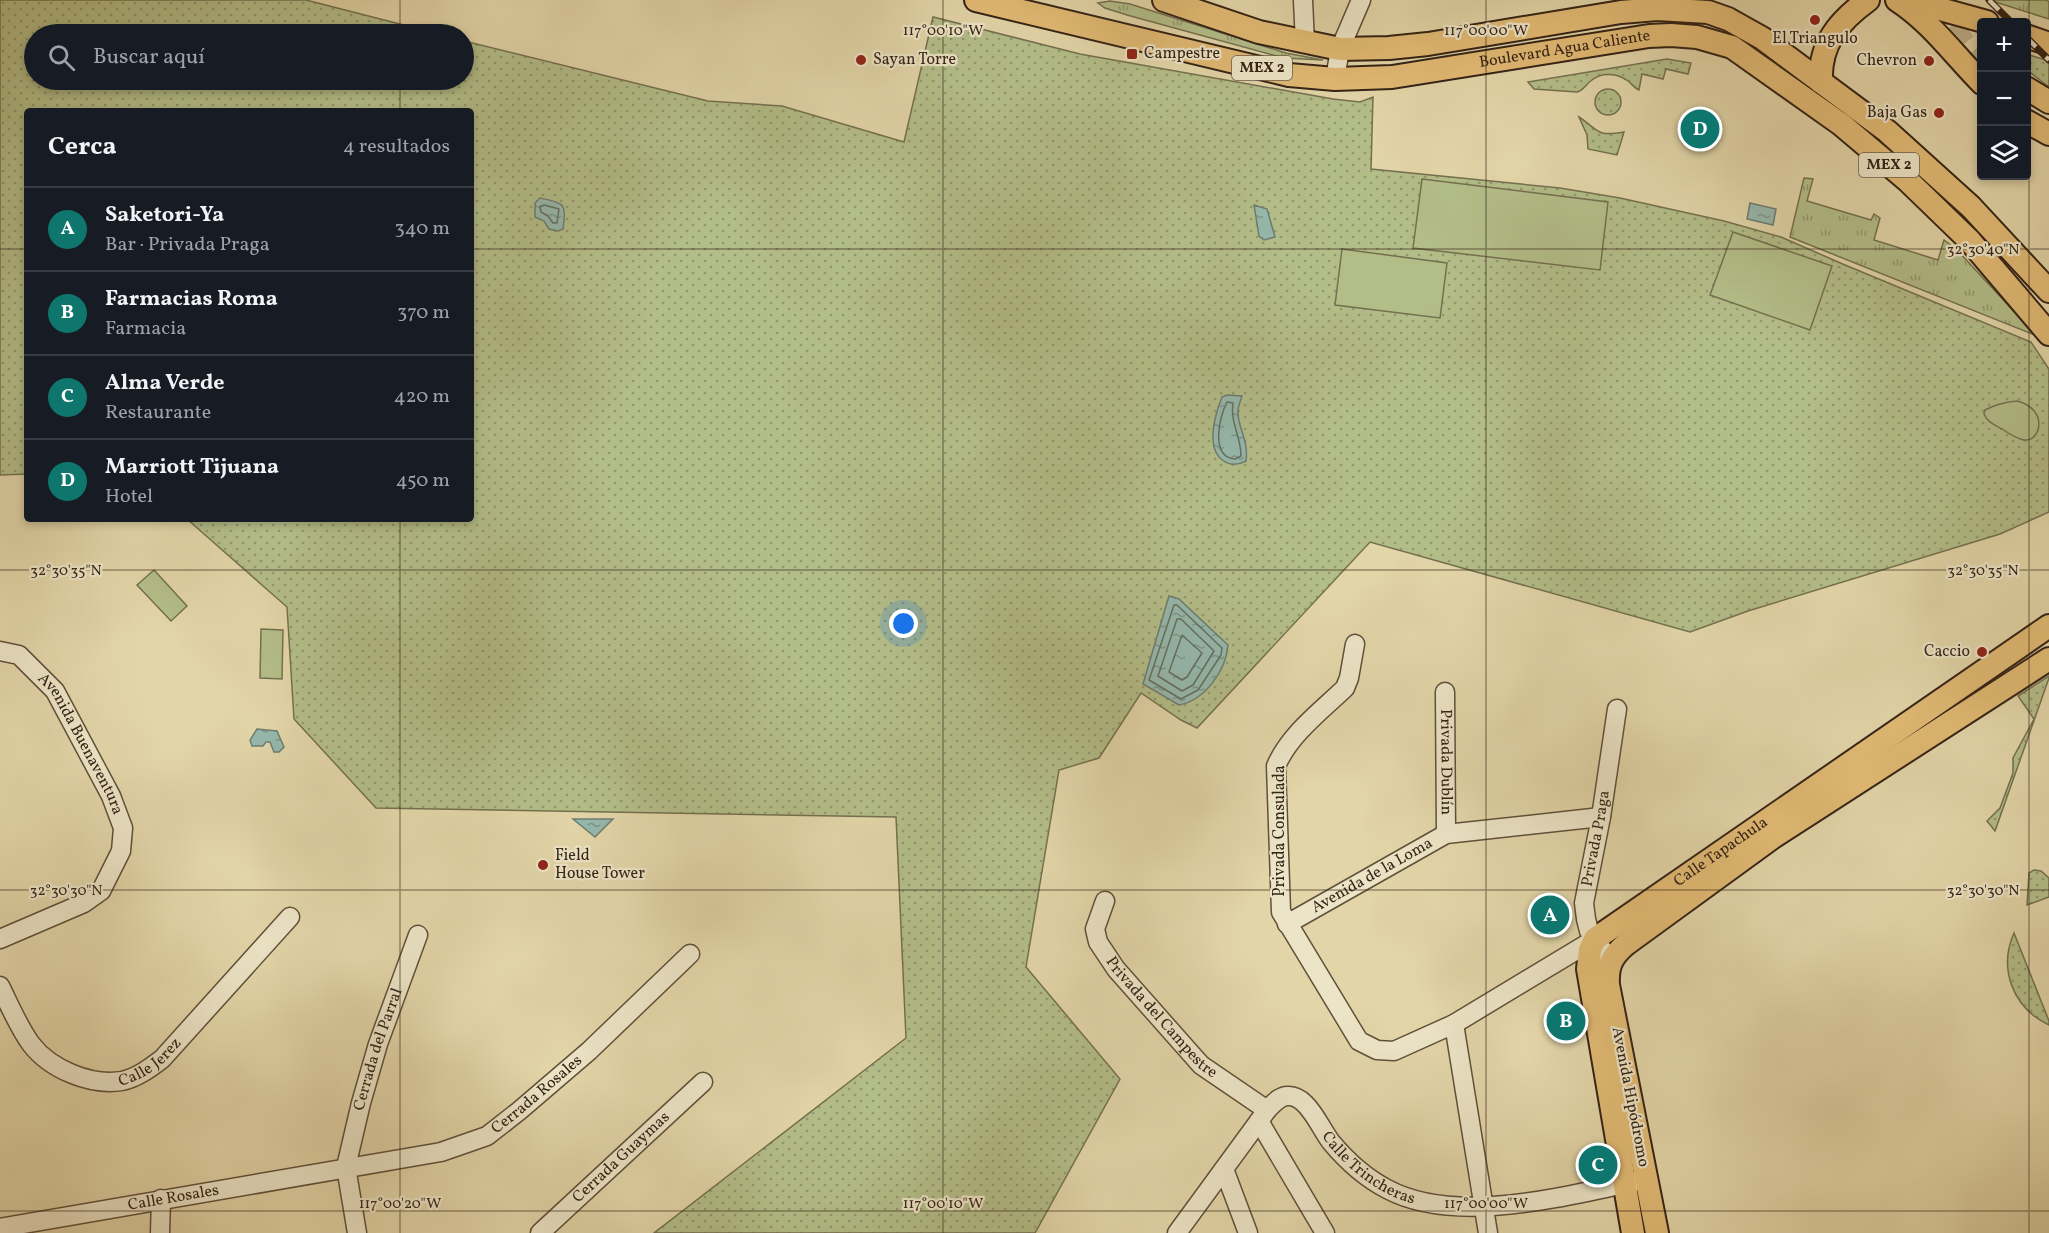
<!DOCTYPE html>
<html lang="es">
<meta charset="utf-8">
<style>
:root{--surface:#171b24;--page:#20242c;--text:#f1f3f6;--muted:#9ea1a6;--line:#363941;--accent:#0f766e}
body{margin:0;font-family:Vollkorn,serif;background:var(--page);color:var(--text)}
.controls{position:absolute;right:18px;top:18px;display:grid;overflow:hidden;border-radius:6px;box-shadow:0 3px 9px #0003}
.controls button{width:54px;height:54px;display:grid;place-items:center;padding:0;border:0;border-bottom:2px solid var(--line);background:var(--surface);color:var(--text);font:30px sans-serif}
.you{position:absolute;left:904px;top:624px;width:21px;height:21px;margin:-15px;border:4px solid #fff;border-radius:50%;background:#1a73e8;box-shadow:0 0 0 9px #1a73e833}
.badge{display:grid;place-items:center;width:39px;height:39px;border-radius:50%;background:var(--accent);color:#fff;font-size:20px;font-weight:700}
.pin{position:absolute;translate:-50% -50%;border:3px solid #fff;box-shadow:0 2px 6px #0006}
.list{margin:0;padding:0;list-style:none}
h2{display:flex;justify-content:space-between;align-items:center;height:78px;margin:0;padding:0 24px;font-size:26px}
h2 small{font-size:20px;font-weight:400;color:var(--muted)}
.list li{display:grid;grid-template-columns:39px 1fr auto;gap:18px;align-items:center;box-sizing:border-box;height:84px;padding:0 24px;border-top:2px solid var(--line)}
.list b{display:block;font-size:22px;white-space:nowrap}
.list p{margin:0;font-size:20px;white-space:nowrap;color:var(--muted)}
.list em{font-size:20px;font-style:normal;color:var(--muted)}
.icon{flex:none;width:33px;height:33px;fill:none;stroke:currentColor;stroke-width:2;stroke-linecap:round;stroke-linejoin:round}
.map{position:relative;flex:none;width:2049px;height:1233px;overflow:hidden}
.search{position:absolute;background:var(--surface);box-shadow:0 3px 9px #0003;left:24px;top:24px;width:450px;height:66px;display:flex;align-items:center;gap:15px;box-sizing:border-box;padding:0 21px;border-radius:33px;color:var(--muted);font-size:22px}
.panel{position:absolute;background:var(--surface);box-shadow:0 3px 9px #0003;left:24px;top:108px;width:450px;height:414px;border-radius:6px}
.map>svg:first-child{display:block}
.grass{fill:url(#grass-dots);stroke:#74704f;stroke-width:1.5}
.park{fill:url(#park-tufts);stroke:#74704f;stroke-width:1.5}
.garden{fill:#b3bd88;stroke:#74704f;stroke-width:1.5}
.water{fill:url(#water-ripples);stroke:#6e7c70;stroke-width:1.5}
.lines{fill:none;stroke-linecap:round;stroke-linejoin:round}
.shore{stroke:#646e61;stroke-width:1.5}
.major-tunnel{stroke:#bfb18b;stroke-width:22;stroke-dasharray:22 11;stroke-linecap:butt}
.minor-casing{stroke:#60503a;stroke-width:21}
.major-casing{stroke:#342316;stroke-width:26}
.minor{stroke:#ece4c6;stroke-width:18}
.major{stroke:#e1ba74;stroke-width:22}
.rail-casing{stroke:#342316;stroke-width:7}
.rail{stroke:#ece4c6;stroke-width:4.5;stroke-dasharray:14;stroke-linecap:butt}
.ticks{fill:none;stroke:#342316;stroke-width:1.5;stroke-opacity:0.45}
.poi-dot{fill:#8f2418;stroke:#ece4c6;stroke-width:2}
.labels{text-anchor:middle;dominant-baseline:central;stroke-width:4.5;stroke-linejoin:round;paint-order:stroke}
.shield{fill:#ece4c6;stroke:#6b5d4b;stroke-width:1.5}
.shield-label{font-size:15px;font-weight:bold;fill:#342316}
.poi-label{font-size:16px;fill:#342316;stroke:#ece4c6;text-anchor:start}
.street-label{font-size:16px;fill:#342316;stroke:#ece4c6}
.ticks-label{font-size:15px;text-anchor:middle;fill:#342316;stroke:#ece4c6;stroke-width:4.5;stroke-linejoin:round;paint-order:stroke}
</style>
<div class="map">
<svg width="2049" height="1233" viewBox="0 0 2049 1233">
<defs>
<pattern id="grass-dots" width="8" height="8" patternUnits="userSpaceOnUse" patternTransform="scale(1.5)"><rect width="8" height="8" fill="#b3bd88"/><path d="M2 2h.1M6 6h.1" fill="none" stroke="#92996e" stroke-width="1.8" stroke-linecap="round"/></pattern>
<pattern id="park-tufts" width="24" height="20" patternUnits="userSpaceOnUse" patternTransform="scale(1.5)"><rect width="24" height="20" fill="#b3bd88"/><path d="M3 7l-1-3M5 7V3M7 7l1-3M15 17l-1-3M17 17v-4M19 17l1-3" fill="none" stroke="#92996e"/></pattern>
<pattern id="water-ripples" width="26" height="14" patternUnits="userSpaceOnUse" patternTransform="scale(1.5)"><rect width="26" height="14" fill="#95b8ac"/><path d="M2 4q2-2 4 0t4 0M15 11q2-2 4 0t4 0" fill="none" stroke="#7a958b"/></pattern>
</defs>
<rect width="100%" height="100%" fill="#e2d5a8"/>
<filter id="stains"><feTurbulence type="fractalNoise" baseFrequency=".00333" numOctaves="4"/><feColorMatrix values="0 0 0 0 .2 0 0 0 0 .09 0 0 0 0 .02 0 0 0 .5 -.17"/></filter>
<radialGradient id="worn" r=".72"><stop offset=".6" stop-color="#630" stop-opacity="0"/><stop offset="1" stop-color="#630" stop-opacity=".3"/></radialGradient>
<path class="grass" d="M 0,0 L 306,0 L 439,34 L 34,34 L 34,80 L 464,80 L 464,41 L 708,101 L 782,106 L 904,142 L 933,17 L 1080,54 L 1333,99 L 1360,102 L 1373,97 L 1371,169 L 1560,188 L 1620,198 L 1724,221 L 1781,237 L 1845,265 L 2031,342 L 2049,369 L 2049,512 L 2000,534 L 1748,611 L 1690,632 L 1370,542 L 1197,728 L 1181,720 L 1141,693 L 1099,758 L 1059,770 L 1026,967 L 1120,1079 L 1035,1233 L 654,1233 L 906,1038 L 896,817 L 376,808 L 294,719 L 287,607 L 187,519 L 471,519 L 471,111 L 27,111 L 27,474 L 0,475 Z
M 2026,54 L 2049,61 L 2049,87 L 2027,70 Z
M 1667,59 L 1691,63 L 1688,74 L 1666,69 L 1663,79 L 1642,74 L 1639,90 C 1634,88 1632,84 1628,81 C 1617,73 1602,72 1592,80 C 1586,84 1584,90 1577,92 L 1534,89 L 1528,82 Z
M1595 102a13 13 0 1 1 26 0a13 13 0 1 1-26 0Z
M 1579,117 C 1599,130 1595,137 1624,132 L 1617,155 L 1588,149 L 1587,135 Z
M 2049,676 L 2049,678 L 1995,831 L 1987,821 L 2000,808 L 2013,773 L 2013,758 L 2034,719 L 2018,696 Z
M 2034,870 L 2041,871 L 2049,878 L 2049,897 L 2027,905 L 2029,873 Z
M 2014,933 L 2049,1021 L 2049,1025 C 2013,1008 1998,969 2014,933 Z"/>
<path class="park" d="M 1989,0 L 2047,0 L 2049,2 L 2049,19 Z
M 1110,1 L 1130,4 L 1286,53 L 1323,60 L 1284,58 L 1127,15 L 1105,8 L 1098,3 Z
M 1804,178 L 1813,179 L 1807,201 L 1871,220 L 1874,214 L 1880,218 L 1874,240 L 1938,260 L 1944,240 L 1957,250 L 2037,336 L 1790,237 Z"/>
<path class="garden" d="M 1422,179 L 1608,202 L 1600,270 L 1413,248 Z
M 1733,232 L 1832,266 L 1810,330 L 1710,295 Z
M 1342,249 L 1447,263 L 1440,318 L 1335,305 Z
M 2017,401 C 2049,409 2041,442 2024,440 C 2017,439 2008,433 2002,429 C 1995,425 1987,422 1984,414 L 1985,410 C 1996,404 2005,402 2017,401 Z
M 154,570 L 187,606 L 171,621 L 137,585 Z
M 261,629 L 283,630 L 282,679 L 260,678 Z"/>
<path class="water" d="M 540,198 C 566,204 566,203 563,229 L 558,231 L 549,229 L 544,221 L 535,217 L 535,203 Z
M 1750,203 L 1776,209 L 1773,225 L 1747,219 Z
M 1254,205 L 1267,209 L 1275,237 L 1264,240 L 1259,236 Z
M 1227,395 L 1242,396 C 1241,400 1238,406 1238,411 C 1237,427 1249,439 1246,461 C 1229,470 1214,459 1213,440 C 1212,427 1217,409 1222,397 Z
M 1169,596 L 1179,599 L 1228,645 C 1226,671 1205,700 1179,705 L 1143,684 Z
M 257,729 L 277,731 L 284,747 L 279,752 L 274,752 L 270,742 L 266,742 L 263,746 L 252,746 L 250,740 Z
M 573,819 L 613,819 L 595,837 Z"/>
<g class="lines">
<path class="shore" d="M 544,205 L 559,209 L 557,223 L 553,223 L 548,216 L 541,212 L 540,207 Z
M 1227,402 L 1233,403 C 1230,422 1241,437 1241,456 L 1235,459 C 1210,457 1219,417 1227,402 Z
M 1174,605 L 1177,605 L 1222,648 L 1221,655 L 1198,690 L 1181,699 L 1149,680 Z
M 1177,619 L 1181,619 L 1214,651 L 1193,685 L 1182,691 L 1158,676 Z
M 1182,635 L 1202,653 L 1187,677 L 1182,680 L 1169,672 Z"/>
<path class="major-tunnel" d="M 1930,1 L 1980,61"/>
<g class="minor-casing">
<g id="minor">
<path d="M 1303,0 L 1305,43"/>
<path d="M 1335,79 L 1340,49 L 1361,0"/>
<path d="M 1355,644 L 1349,678 L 1345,688 C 1321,711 1290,734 1276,766 L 1281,912 L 1359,1041 L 1377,1050 L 1394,1051 L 1454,1024 L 1595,939"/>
<path id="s1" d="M 0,651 L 19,655 L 55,691 L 111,796 L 123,828 L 121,851 L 101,891 L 84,903 L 0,939"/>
<path id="s2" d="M 1445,692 L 1446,834"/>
<path id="s3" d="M 1105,901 L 1095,929 L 1098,942 L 1116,969 L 1201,1065 L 1267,1110"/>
<path id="s4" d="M 1287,924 L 1446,834 L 1601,817"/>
<path id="s5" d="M 1610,960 L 1589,931 L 1586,919 L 1584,903 L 1601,817 L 1617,709"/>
<path id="s6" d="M 0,986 C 9,1004 19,1028 31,1044 C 50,1069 90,1086 122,1081 C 137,1078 150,1068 162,1059 L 290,917"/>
<path d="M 1454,1024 L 1488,1233"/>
<path d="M 1259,1121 L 1325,1233"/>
<path d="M 1224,1169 L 1248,1233"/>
<path id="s7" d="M 0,1228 L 441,1152 L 487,1136 L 519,1111 L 589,1051 L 690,954"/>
<path d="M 160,1233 L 161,1199"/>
<path id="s8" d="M 357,1233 L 346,1167 L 361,1103 L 378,1044 L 418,935"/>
<path id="s9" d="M 540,1233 L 703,1082"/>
<path id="s10" d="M 1177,1233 L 1267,1110 C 1273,1104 1280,1095 1289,1096 C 1295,1096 1301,1100 1305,1104 C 1316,1115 1322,1130 1331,1142 C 1346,1160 1366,1178 1387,1189 C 1456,1226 1565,1196 1638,1181"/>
</g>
</g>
<g class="major-casing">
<g id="major">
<path id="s11" d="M 976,0 L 1289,75 L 1335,79 L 1392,77 L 1649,36 L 1671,35 L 1697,37 L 1732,47 L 1842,125 L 1907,180 L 1970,241 L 2049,334"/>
<path d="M 1164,0 L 1259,32 L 1340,49 L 1389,48 L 1428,44 L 1621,12 L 1657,9 L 1708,12 L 1728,19 L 1762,38 L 1887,131 L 1971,207 L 2049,291"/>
<path d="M 1897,0 C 1931,22 1954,55 1982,83"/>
<path d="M 1907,0 L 1987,22"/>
<path d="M 2026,36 L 2049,44"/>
<path d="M 1821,82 C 1819,44 1839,21 1868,0"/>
<path d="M 2026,88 L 2049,102"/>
<path d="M 2026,121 L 2049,134"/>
<path id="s12" d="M 1633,1233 L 1588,969 L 1590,950 L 1595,939 L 2049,626"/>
<path d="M 1657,1233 L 1608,985 C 1607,966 1611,957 1626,944 L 1773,837 L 2049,659"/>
</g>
</g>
<use href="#minor" class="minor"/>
<use href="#major" class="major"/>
<g class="rail-casing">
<path id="rail" d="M 1989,0 L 2011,22
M 2026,37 L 2049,60"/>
</g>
<use href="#rail" class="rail"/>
</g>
<path class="ticks" d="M 400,0 L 400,34M 943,0 L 943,1233M 1486,0 L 1486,1233M 2029,0 L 2029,1233M 400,80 L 400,111M 0,249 L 27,249M 471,249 L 2049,249M 400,519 L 400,1233M 0,570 L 2049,570M 0,890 L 2049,890M 0,1211 L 2049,1211"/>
<g class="poi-dot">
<circle cx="1815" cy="20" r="6"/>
<rect x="1126" y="48" width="12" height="12" rx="3"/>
<circle cx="861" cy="60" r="6"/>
<circle cx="1929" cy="61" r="6"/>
<circle cx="1939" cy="113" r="6"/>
<circle cx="1982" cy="652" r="6"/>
<circle cx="543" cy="865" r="6"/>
</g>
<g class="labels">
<g class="shield">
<rect x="1232" y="56" width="60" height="24" rx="4.5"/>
<rect x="1859" y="153" width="60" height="24" rx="4.5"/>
</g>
<g class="shield-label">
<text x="1262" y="68">MEX 2</text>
<text x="1889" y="165">MEX 2</text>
</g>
<g class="poi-label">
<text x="1815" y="39" text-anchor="middle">El Triangulo</text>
<text x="1144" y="54">Campestre</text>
<text x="873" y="60">Sayan Torre</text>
<text x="1917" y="61" text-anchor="end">Chevron</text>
<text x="1927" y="113" text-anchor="end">Baja Gas</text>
<text x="1970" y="652" text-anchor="end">Caccio</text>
<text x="555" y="856">Field<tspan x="555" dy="18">House Tower</tspan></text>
</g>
<g class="street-label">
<text stroke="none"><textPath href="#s11" startOffset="600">Boulevard Agua Caliente</textPath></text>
<text stroke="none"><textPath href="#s1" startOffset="129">Avenida Buenaventura</textPath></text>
<text stroke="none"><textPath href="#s2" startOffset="70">Privada Dublín</textPath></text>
<text transform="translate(1280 831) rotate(-90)">Privada Consulada</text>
<text stroke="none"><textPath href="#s5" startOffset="130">Privada Praga</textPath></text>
<text stroke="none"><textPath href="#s12" startOffset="452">Calle Tapachula</textPath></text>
<text stroke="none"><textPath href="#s4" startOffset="98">Avenida de la Loma</textPath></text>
<text stroke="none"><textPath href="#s3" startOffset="142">Privada del Campestre</textPath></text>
<text stroke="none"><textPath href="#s8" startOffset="189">Cerrada del Parral</textPath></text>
<text stroke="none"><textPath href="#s6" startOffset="202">Calle Jerez</textPath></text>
<text stroke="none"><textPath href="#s7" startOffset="561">Cerrada Rosales</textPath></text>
<text transform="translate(1630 1097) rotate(79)">Avenida Hipódromo</text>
<text stroke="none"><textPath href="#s9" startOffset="111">Cerrada Guaymas</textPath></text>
<text stroke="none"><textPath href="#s10" startOffset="290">Calle Trincheras</textPath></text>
<text stroke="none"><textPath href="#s7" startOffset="176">Calle Rosales</textPath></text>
</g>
</g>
<g class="ticks-label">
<text x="943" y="35">117°00'10"W</text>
<text x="1486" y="35">117°00'00"W</text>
<text x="1983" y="254">32°30'40"N</text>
<text x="66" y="575">32°30'35"N</text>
<text x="1983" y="575">32°30'35"N</text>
<text x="66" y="895">32°30'30"N</text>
<text x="1983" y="895">32°30'30"N</text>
<text x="400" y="1208">117°00'20"W</text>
<text x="943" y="1208">117°00'10"W</text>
<text x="1486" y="1208">117°00'00"W</text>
</g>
<rect width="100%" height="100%" filter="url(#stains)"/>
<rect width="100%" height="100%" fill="url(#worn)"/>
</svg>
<div class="controls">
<button>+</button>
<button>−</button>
<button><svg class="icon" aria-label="layers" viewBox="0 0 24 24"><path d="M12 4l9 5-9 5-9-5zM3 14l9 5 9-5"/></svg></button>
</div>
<div class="you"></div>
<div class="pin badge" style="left:1550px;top:915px">A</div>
<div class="pin badge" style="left:1566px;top:1021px">B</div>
<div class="pin badge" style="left:1598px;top:1165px">C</div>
<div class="pin badge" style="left:1700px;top:129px">D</div>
<div class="search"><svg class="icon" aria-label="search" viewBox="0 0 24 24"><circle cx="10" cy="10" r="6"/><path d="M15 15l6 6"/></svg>Buscar aquí</div>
<section class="panel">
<h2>Cerca<small>4 resultados</small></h2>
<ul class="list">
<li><span class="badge">A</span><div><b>Saketori-Ya</b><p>Bar · Privada Praga</p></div><em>340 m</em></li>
<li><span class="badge">B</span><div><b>Farmacias Roma</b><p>Farmacia</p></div><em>370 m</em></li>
<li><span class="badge">C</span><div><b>Alma Verde</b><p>Restaurante</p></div><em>420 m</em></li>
<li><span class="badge">D</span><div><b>Marriott Tijuana</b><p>Hotel</p></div><em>450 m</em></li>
</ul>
</section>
</div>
